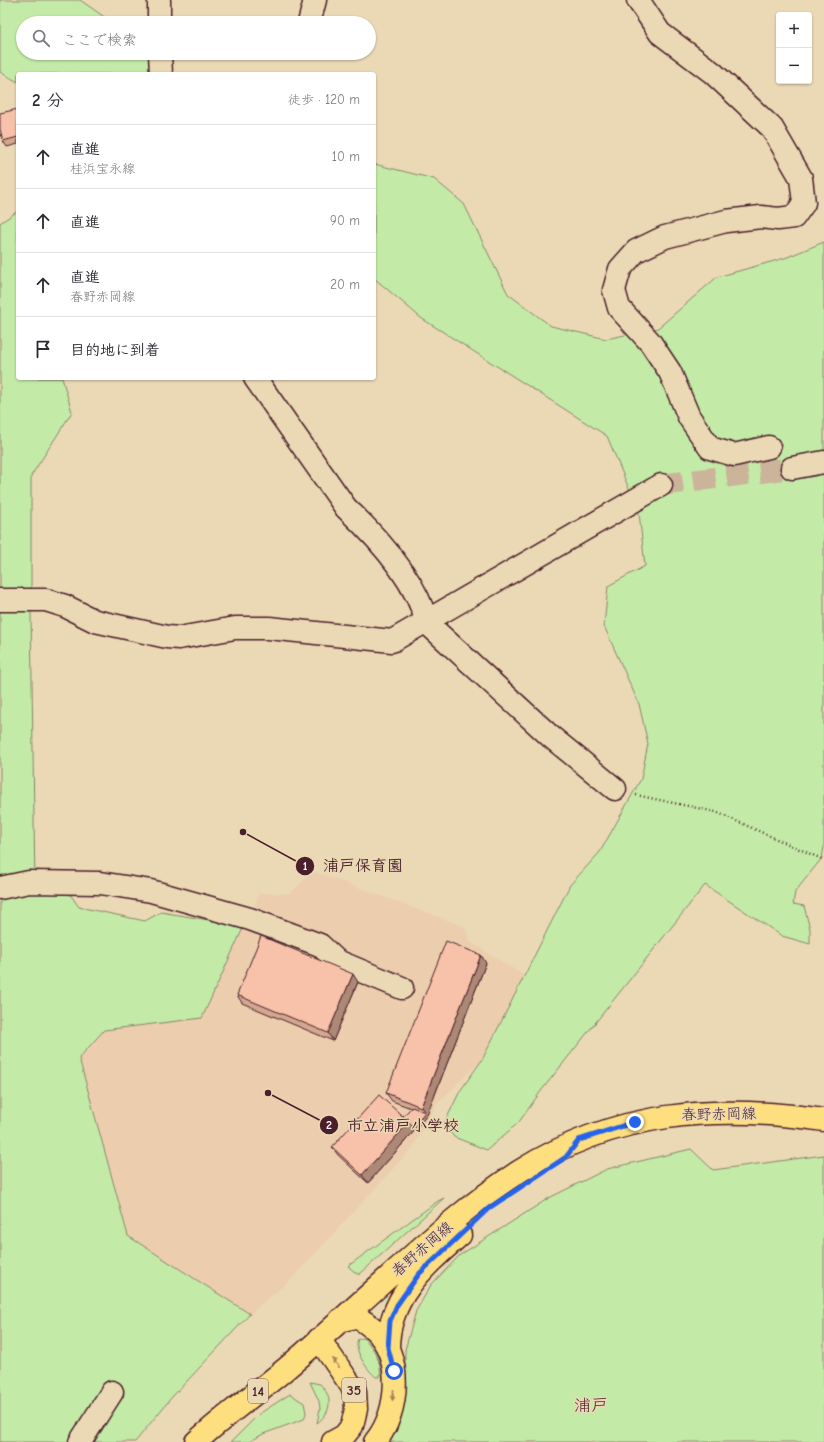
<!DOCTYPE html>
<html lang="ja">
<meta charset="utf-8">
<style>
:root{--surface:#fff;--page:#f2f2f3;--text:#2b2b33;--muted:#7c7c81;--line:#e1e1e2}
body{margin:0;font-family:"Comic Neue","Klee One",sans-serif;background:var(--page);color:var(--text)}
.controls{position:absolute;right:12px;top:12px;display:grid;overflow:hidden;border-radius:4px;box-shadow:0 1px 3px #0004}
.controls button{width:36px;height:36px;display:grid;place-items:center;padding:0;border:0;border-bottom:1px solid var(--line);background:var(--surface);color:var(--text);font:20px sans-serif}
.stop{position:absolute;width:12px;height:12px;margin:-9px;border:3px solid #2563eb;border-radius:50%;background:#fff}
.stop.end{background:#2563eb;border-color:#fff;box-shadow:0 1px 4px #0008}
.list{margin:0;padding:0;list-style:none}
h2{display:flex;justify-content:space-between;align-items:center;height:52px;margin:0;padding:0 16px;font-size:17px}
h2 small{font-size:13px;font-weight:400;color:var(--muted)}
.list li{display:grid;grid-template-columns:26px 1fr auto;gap:12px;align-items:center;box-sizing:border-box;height:64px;padding:0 16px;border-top:1px solid var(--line)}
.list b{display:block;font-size:15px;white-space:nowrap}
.list p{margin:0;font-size:13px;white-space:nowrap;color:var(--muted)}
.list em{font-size:13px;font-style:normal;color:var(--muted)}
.icon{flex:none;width:22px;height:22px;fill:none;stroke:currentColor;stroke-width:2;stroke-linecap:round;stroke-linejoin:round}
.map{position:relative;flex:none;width:824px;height:1442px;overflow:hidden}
.search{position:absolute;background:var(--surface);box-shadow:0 1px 3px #0004;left:16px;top:16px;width:360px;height:44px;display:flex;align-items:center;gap:10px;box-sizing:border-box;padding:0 14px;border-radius:22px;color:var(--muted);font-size:15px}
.panel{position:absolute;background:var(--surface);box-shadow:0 1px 3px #0004;left:16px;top:72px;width:360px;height:308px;border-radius:4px}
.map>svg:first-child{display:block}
.built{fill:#ecceaf}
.green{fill:#c3eba7;stroke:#868569}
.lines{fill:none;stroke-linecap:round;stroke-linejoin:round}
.minor-tunnel{stroke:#cbb49a;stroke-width:22;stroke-dasharray:22 11;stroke-linecap:butt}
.minor-casing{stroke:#4a1f2b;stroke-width:25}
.major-casing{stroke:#4a1f2b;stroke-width:25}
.path{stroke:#4a1f2b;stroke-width:2.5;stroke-dasharray:1 3;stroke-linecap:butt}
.minor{stroke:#ebd9b6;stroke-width:22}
.major{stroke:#fedf80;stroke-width:22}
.wall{fill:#d4a791;stroke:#4a1f2b}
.shaded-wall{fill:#ad8876;stroke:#4a1f2b}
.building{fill:#f7c2a9;stroke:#4a1f2b}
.oneway{fill:#a47f56}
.route{stroke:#2563eb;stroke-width:5}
.labels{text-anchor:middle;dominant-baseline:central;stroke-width:3;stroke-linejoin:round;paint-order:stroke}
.shield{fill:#ebd9b6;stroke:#7a5755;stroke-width:1}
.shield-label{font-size:14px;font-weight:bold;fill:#4a1f2b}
.street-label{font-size:15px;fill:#4a1f2b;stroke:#ebd9b6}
.quarter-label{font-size:17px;fill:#4a1f2b;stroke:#ebd9b6}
.leader{fill:none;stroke:#4a1f2b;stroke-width:1.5}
.callout-dot{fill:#4a1f2b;stroke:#ebd9b6;stroke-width:1.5}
.mark-label{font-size:12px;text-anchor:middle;font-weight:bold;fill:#fff}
.callout-label{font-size:16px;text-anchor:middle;font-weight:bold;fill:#4a1f2b;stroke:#ebd9b6;stroke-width:3;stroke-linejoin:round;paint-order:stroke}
</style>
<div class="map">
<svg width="824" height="1442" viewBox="0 0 824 1442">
<rect width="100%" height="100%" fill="#ebd9b6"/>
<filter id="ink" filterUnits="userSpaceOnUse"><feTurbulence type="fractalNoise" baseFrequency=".025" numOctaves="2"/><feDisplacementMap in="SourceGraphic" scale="8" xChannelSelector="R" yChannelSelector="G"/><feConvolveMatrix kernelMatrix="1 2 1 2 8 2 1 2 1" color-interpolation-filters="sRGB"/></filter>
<g filter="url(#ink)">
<path class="built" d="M 313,871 L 464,926 L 471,942 L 525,976 L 482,1060 L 437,1104 L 414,1146 L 293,1278 L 250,1314 L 128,1237 L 79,1058 L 104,1030 L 202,1018 L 244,926 L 250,919 L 259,893 L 290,893 Z"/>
<path class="green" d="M 0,0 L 80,0 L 113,23 L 23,23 L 23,53 L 150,53 L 151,74 L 18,74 L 18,82 L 0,72 Z
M 374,164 L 434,179 L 464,204 L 508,294 L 551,326 L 606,339 L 658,328 L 717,277 L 785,258 L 824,242 L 824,847 L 822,858 L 795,892 L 793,904 L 804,906 L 810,929 L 810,944 L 782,936 L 705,885 L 541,1091 L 519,1122 L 487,1150 L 454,1137 L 444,1124 L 460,1091 L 482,1060 L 570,885 L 600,852 L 641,779 L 648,744 L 639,704 L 604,626 L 608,586 L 645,566 L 639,513 L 607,436 L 421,318 L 374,278 Z
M 18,211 L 18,378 L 62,378 L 72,412 L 31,476 L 31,612 L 35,889 L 67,890 L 79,907 L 145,921 L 161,912 L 244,926 L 202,1018 L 104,1030 L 79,1058 L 128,1236 L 250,1314 L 171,1398 L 135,1442 L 0,1442 L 0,223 Z
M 691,1149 L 713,1170 L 824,1155 L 824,1442 L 387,1442 L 396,1433 L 405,1401 L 405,1350 L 416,1311 L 431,1285 L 460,1255 L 549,1198 L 607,1169 Z
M 444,1198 L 360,1274 L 357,1274 L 348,1266 L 438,1201 Z
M 363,1338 C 374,1347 382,1362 380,1377 L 376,1377 C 367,1370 353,1350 358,1339 Z
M 310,1382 L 320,1384 C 333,1397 332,1412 317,1423 L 320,1409 L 319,1401 Z
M 290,1394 L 304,1403 L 306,1413 L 304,1419 L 263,1434 L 249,1442 L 231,1442 L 259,1414 Z"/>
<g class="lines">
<path class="minor-tunnel" d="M 661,485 L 792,468"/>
<g class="minor-casing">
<path id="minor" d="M 159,0 L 159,23
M 638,0 L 660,33 L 713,73 L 772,128 L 801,178 L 804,203 L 794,217 L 778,219 L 761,217 L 726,221 L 665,237 L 636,251 L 620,269 L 614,290 L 619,308 L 650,342 L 670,372 L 689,417 L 710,448 L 734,455 L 769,447
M 309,23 L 315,0
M 160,53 L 161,74
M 255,378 L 346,508 C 377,537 416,580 427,623 L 550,736 L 615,789
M 792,468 L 824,462
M 0,600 L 46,600 L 65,606 L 95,621 L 167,637 L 179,638 L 235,628 L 269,628 L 392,641 L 661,485
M 0,888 L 29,882 L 100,883 L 151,891 L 250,919 L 320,945 L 337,961 L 402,988
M 80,1442 L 112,1392"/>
</g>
<g class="major-casing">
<path id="major" d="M 340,1320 C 345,1320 351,1317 356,1318 C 362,1319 369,1325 374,1329 C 403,1356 400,1412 375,1442
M 319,1339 L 355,1391 L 356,1409 L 352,1426 L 344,1436 L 333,1442
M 388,1348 C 388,1297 425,1266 460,1235
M 196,1442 C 223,1417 254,1395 282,1372 C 306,1352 329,1331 352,1310 C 406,1262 459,1210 520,1171 C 616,1111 715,1104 824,1120"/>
</g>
<path class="path" d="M 0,135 L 1,135
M 636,795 L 716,812 L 824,860"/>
<use href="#minor" class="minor"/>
<use href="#major" class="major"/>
</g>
<path class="wall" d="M 18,109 L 18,144 L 7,147 L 3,141 Z
M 486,963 L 427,1115 L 415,1130 L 368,1183 L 338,1155 L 332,1147 L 403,1116 L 411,1108 L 392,1101 L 386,1093 Z
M 358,982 L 333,1041 L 242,1003 L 237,995 Z"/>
<path class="shaded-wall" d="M 481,955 L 486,963 L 427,1115 L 415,1130 L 368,1183 L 362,1175 L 409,1122 L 425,1112 L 421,1107 Z
M 353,974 L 358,982 L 333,1041 L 328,1033 Z"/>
<path class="building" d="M 18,109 L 18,137 L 3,141 L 0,129 L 0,113 Z
M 261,936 L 353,974 L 328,1033 L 237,995 Z
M 446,941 L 481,955 L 421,1107 L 386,1093 Z
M 379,1095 L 409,1122 L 362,1175 L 332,1147 Z
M 412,1107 L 425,1112 L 413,1127 L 409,1122 L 403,1116 Z"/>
<defs><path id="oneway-solid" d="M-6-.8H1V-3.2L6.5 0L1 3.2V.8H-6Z"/></defs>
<g class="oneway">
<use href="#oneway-solid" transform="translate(336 1363) rotate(-127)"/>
<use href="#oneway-solid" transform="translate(393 1395) rotate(97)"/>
</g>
</g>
<g class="lines" filter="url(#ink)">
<path class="route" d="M 394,1371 L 388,1348 L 390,1321 L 397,1305 L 419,1274 L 489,1208 L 566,1157 L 579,1140 L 635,1122"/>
</g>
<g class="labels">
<g class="shield">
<rect x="342" y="1378" width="24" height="24" rx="3"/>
<rect x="248" y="1379" width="20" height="24" rx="3"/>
</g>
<g class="shield-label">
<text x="354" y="1390">35</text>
<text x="258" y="1391">14</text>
</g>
<g class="street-label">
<text transform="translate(719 1114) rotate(-1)">春野赤岡線</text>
<text transform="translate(422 1249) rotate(-41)">春野赤岡線</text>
</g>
<g class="quarter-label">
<text x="591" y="1405">浦戸</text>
</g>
</g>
<path class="leader" d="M243 832L305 866M268 1093L329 1125"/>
<g class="callout-dot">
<circle cx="243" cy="832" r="4"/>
<circle cx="268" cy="1093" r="4"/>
<circle cx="305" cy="866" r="10"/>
<circle cx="329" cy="1125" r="10"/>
</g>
<g class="mark-label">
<text x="305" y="870">1</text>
<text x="329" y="1129">2</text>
</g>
<g class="callout-label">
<text x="363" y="871">浦戸保育園</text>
<text x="403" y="1131">市立浦戸小学校</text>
</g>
</svg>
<div class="controls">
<button>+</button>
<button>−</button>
</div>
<div class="stop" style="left:394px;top:1371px"></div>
<div class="stop end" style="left:635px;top:1122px"></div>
<div class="search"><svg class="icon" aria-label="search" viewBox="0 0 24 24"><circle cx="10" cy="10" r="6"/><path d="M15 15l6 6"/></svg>ここで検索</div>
<section class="panel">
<h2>2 分<small>徒歩 · 120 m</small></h2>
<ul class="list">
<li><svg class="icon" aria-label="ahead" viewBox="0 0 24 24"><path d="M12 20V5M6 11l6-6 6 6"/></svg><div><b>直進</b><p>桂浜宝永線</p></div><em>10 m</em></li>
<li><svg class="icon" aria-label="ahead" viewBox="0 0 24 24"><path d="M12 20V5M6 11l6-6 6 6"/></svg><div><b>直進</b></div><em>90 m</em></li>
<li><svg class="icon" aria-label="ahead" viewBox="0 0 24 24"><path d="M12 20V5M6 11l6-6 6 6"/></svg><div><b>直進</b><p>春野赤岡線</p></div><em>20 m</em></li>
<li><svg class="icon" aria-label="arrive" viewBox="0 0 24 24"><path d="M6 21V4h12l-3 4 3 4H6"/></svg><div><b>目的地に到着</b></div></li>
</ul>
</section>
</div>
